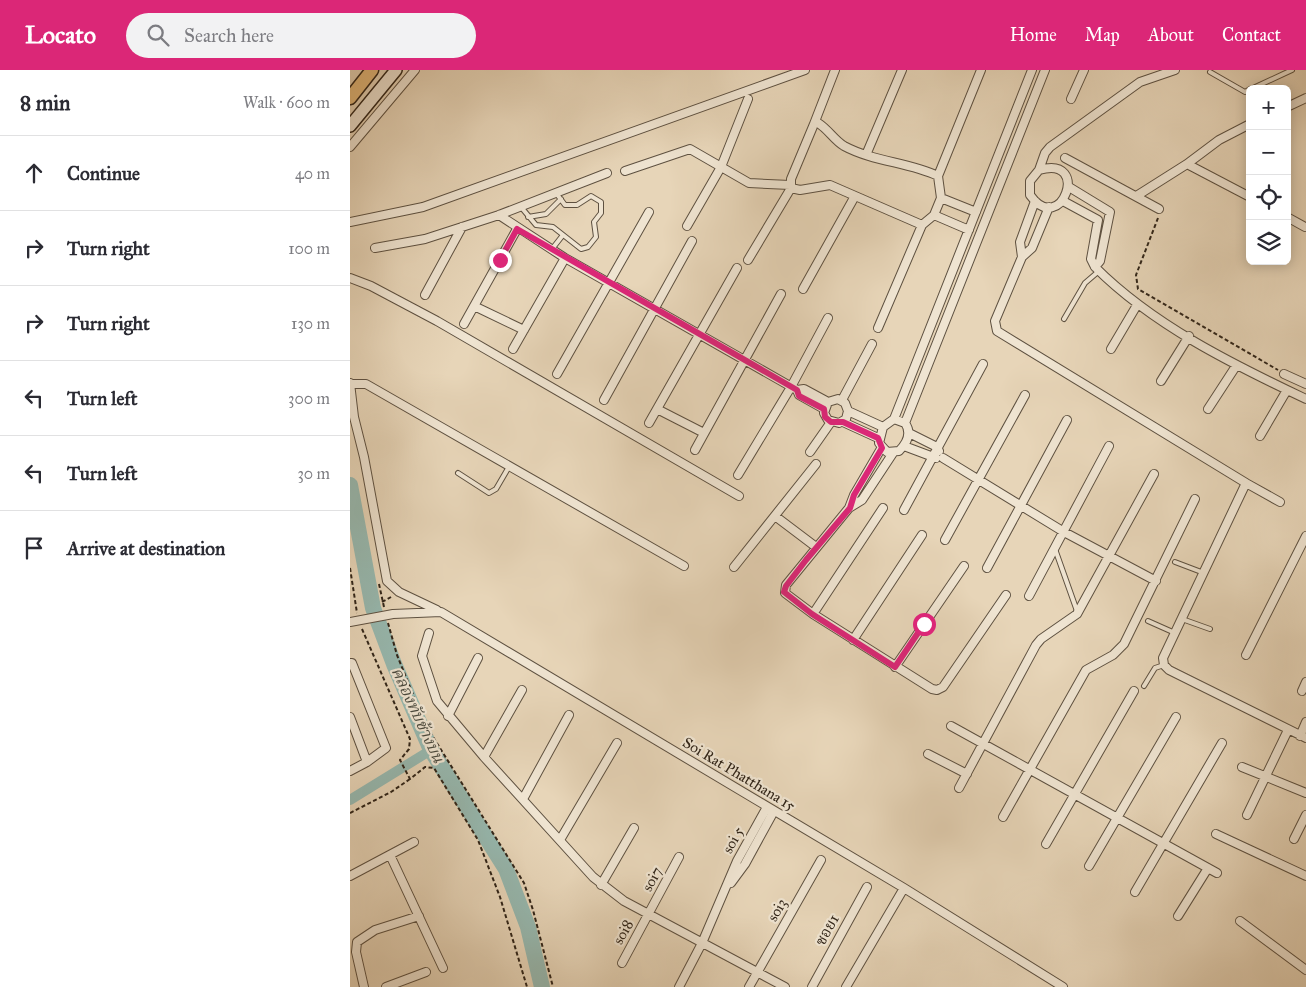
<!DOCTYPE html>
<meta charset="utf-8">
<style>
:root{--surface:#fff;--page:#f2f2f3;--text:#2b2b33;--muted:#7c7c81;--line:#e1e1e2;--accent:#db2777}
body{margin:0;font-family:"IM FELL Great Primer","Noto Serif Thai",serif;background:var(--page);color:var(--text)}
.controls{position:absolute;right:15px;top:15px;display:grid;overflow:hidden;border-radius:8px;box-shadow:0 2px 12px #0003}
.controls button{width:45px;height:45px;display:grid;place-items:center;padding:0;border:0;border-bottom:1px solid var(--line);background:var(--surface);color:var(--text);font:25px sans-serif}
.stop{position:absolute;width:15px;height:15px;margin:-11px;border:4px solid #db2777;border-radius:50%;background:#fff}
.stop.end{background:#db2777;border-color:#fff;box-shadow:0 1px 5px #0008}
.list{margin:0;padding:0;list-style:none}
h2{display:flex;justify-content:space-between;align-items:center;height:65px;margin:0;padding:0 20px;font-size:21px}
h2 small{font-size:16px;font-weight:400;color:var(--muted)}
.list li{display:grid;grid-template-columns:32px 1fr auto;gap:15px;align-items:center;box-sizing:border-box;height:75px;padding:0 20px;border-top:1px solid var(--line)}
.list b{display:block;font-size:19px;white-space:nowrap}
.list em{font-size:16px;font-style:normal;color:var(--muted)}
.icon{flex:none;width:28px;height:28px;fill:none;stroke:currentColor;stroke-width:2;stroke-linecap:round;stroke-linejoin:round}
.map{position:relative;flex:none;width:956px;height:917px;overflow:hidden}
header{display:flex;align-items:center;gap:30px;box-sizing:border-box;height:70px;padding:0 25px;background:var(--accent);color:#fff}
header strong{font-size:24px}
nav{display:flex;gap:28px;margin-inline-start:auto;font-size:18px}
.search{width:350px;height:45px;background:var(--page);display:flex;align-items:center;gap:12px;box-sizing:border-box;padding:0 18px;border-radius:28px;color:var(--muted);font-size:19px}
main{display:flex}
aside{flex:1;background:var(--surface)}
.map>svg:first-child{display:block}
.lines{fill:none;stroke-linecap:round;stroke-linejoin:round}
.canal{stroke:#97b9b0;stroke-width:10}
.river{stroke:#97b9b0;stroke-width:16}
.service-casing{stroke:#5e5141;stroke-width:6}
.minor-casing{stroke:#5e5141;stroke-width:10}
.secondary-casing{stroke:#312519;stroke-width:14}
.primary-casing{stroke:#312519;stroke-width:15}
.path{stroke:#312519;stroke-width:2;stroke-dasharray:4 2.5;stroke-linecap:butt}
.service{stroke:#efe4d1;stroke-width:4}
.minor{stroke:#efe4d1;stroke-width:8}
.secondary{stroke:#efe4d1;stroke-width:11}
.primary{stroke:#e4ba7c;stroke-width:12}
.route{stroke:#db2777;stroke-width:6}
.labels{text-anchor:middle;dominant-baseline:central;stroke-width:4.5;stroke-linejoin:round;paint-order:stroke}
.street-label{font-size:15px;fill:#312519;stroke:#efe4d1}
.water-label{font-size:16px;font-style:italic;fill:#4a4a3f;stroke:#efe4d1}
</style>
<header>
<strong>Locato</strong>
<div class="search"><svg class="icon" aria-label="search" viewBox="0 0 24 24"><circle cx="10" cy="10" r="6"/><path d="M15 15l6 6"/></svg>Search here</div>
<nav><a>Home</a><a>Map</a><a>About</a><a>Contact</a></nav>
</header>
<main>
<aside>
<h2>8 min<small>Walk · 600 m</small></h2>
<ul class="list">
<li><svg class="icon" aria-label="ahead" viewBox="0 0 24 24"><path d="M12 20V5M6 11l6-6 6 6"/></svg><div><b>Continue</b></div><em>40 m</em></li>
<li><svg class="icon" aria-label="right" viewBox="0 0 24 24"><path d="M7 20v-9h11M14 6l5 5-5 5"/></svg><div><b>Turn right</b></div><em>100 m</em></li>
<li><svg class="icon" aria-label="right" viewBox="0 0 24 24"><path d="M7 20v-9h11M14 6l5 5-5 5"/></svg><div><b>Turn right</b></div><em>130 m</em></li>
<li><svg class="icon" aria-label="left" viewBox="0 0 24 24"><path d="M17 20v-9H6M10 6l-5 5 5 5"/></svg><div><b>Turn left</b></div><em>300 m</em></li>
<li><svg class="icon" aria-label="left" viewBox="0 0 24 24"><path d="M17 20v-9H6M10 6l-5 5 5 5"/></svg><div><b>Turn left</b></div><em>30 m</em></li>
<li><svg class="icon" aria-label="arrive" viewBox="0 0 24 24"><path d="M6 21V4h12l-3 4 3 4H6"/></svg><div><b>Arrive at destination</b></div></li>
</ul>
</aside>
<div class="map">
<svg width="956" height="917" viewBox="0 0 956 917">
<rect width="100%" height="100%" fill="#e7d5b8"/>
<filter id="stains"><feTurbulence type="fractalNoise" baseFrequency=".004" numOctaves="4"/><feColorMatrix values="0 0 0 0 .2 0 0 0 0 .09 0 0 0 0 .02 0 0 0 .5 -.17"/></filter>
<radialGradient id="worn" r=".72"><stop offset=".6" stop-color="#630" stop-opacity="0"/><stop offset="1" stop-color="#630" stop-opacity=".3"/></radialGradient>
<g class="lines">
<path class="canal" d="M 0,730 L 81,680"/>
<path class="river" d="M 0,415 L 23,538 L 44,594 L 81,680 L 156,799 L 178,857 L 192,917"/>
<g class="service-casing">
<path id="service" d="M 860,2 L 895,22 L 900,19
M 901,19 L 942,0
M 171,137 L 186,155 L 203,157 L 231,179 L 238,177 L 246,167 L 244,152 L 251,143 L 251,132 L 241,126 L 227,135 L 215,135 L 206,123
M 178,147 L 196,144 L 211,129
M 202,179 L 213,165
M 714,249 L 735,213 L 749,201
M 108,403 L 139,423 L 146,419 L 160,395
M 705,479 L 727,541
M 825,492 L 854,503
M 832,549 L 860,559
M 798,551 L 825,563
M 794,616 L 805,598 L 814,595"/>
</g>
<g class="minor-casing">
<path id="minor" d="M 721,29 L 734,0
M 937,37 L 956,28
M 464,54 L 485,0
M 900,54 L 869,70 L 837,94 L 900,127
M 0,77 L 65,0
M 516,85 L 552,0
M 715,88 L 809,139
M 689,100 C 742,84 711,169 680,125 L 680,111 L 689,100 L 695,83 L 700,77 L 790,12 L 825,0
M 275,101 L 340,79 L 399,113 L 440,115
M 588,106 L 631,0
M 441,118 L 450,120 L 480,115 L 572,155 L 584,145 L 619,160
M 788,125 L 837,94
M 685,131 L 670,172 L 672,187 L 682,178 L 699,137
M 713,131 L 748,150 L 741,189 L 745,197 L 750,191 L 760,142 L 719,117
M 149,145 L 215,188 L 447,320
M 584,145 L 591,128
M 937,147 L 955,157
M 0,152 L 73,137 L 455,0
M 337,156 L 371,97 L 398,29
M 25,178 L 75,169 L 149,145 L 257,103
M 672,187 L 645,251 L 647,261 L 896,413 L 813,588 L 814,595 L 819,600 L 956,668
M 398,190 L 441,118 L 441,109 L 464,54 L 468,53 C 478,59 484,70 494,76 C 524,92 558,92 588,106 L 591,128 L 626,142
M 745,197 C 803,255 882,294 956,329
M 0,208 L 21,216 L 87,251 L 389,426
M 453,219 L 505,126
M 75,225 L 112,157
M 124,236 L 174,260
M 114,254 L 167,159
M 528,258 L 572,155
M 163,279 L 215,188
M 761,279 L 787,235
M 207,304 L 299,142
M 934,304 L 956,314
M 811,311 L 839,266
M 0,313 L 4,347 L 14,387 L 37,511 L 49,522 L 87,540
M 0,314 L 16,314 L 334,496
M 254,330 L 342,171
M 492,330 L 522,274
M 307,339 L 354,363
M 474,339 L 449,325 L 447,320 L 454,319 L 478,332
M 858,339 L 886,296
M 498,341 L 496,349 L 489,353 L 478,350 L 474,343 L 478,332 L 488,329 L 495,333 L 498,341 L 533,357
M 544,349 L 682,0
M 493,352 L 528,368
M 299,353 L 387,198
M 555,353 L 544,349 L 533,357 L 529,373 L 537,382 L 549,381 C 557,373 562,363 555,353 L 695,0
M 559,363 L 587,377 L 589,381
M 910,366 L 937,320
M 554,376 L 586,388
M 532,377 L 504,425 L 499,438 L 512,430 L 543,383
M 345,380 L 431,224
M 460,382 L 481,352
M 593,388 L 714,462 L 806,511
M 388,405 L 441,317 L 478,248
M 896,413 L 930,432
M 499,438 L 436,515 L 435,523 L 463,544 L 582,619 L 587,620 L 593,617 L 656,525
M 554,440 L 633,294
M 425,446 L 466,477
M 595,470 L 675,325
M 384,497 L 466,394
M 637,498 L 717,350
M 679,526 L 759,376
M 463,544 L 533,438
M 0,552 L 43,544 L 91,542 L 554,818 L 713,917
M 79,563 L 72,586 L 87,631 L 134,687 L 243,807 L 274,831 L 435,917
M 503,570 L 572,465
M 896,585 L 956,466
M 0,593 L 2,593 L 36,678 L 17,692
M 545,597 L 614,496
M 952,621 L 956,612
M 98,646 L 128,588
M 0,647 L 17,692 L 0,701
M 601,656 L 867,803
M 950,666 L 956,652
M 578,684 L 617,704
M 134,687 L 172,620
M 892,697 L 956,723
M 609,718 L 686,575 L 691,569 L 727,544 L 804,404
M 173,729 L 219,645
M 897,745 L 938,660
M 653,747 L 736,600 L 763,585 L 774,574 L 845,429
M 866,764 L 956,806
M 944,769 L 956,745
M 210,770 L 267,673
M 696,774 L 784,621
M 40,785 L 93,898
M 739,796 L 826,647
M 0,806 L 64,772
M 381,813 L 395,794 L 424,741
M 251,815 L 284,758
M 785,822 L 872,673
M 828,846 L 858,798
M 890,851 L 956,900
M 272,893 L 329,787
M 14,917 L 6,882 L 7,872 L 25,860 L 69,846
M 36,917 L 76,902
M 329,917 L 352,873 L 387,791 L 417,737
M 399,917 L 471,790
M 462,917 L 517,817
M 496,917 L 554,818"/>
</g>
<g class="secondary-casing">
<path id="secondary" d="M 0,56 L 46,0"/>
</g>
<g class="primary-casing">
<path id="primary" d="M 0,28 L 22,0"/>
</g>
<path class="path" d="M 808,148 L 786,205 L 788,219 L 928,300
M 0,498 L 7,543
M 29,514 L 34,537
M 32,532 L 41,527
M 38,553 L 47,585 L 75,654 L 174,813 L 183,840 L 203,917
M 12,559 L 60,669 L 59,679 L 50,690 L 60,709 L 75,697 L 84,698 L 128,770 L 150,827 L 177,917
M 0,743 L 41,722 L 60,709"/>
<use href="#service" class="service"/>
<use href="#minor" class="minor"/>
<use href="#secondary" class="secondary"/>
<use href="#primary" class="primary"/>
</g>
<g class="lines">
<path class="route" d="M 150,190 L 167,159 L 447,320 L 449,326 L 474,339 L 475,347 L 481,352 L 493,352 L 528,368 L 532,378 L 504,425 L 500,438 L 456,490 L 436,516 L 434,522 L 462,544 L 545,597 L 574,554"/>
</g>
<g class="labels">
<g class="street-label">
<text transform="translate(389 704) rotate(31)">Soi Rat Phatthana 15</text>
<text transform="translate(383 770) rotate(-61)">soi 5</text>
<text transform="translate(302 809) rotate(-62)">soi7</text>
<text transform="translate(427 840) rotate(-60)">soi3</text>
<text transform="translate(477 860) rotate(-61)">ซอย1</text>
<text transform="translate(273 862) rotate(-61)">soi8</text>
</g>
<g class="water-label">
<text transform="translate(68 645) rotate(65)">คลองทับช้างบน</text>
</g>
</g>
<rect width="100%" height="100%" filter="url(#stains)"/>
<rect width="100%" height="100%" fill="url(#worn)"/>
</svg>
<div class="controls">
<button>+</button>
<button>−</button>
<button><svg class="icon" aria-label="locate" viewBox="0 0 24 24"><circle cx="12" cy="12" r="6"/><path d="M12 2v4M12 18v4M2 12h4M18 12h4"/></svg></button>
<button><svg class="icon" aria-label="layers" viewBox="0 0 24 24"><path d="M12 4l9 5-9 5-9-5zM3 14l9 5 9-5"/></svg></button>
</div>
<div class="stop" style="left:574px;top:554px"></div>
<div class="stop end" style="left:150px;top:190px"></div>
</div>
</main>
